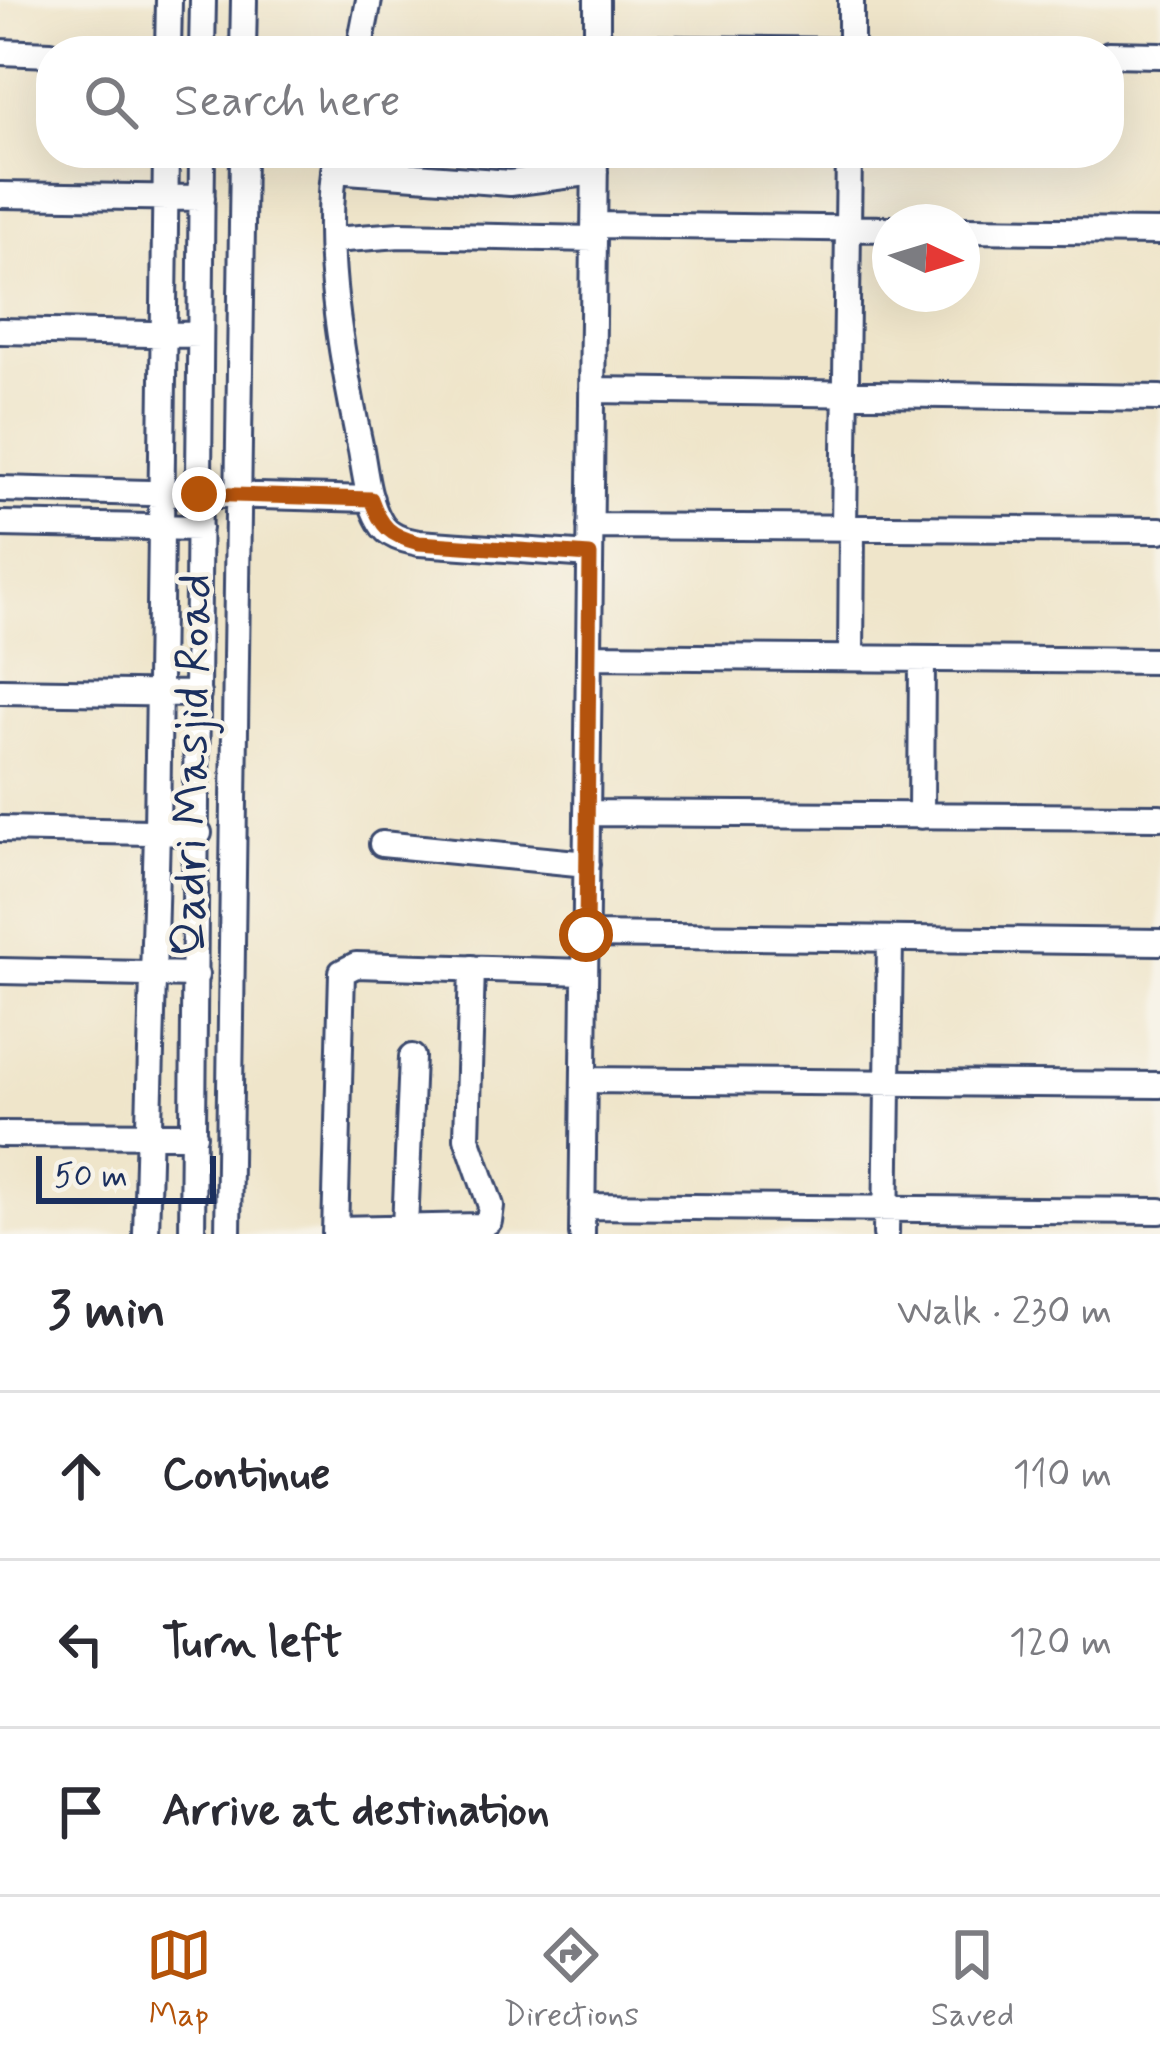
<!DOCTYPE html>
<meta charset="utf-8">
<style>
:root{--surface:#fff;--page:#f7f7f7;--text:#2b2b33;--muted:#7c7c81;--line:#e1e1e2;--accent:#b45309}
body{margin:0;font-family:Mynerve,sans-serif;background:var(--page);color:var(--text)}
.compass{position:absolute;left:872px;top:204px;width:108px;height:108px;border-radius:50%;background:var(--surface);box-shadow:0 12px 48px #0002;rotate:94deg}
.scale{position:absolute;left:36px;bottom:30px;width:180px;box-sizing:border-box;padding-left:12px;border:6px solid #1b2f5e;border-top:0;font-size:33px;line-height:42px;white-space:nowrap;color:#1b2f5e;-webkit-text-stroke:9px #f7f3e8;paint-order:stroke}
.stop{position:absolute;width:36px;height:36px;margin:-27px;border:9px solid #b45309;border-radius:50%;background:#fff}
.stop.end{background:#b45309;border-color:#fff;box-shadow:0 3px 12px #0008}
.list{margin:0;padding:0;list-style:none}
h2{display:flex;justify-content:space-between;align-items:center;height:156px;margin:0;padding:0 48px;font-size:51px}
h2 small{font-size:39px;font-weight:400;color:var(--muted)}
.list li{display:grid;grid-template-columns:78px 1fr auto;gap:36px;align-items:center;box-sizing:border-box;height:168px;padding:0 48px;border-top:3px solid var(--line)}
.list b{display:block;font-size:45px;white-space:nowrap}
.list em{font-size:39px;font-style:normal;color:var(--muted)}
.icon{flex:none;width:66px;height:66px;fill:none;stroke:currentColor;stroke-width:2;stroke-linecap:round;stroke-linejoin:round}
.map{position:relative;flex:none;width:1160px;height:1234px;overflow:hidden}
.search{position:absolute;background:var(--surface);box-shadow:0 12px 48px #0002;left:36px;right:36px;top:36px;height:132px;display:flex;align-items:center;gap:30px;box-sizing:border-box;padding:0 42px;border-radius:48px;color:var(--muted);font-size:45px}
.sheet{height:660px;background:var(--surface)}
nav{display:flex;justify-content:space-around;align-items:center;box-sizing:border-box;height:168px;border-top:3px solid var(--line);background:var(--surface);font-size:33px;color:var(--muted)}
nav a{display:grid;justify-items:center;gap:6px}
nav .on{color:var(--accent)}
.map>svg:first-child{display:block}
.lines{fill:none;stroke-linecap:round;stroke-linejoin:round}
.minor-casing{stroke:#3b4a6e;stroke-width:30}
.minor{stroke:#fff;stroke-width:24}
.route{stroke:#b45309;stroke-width:15}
.labels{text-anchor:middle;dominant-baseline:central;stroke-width:9;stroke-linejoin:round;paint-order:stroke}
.street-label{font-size:48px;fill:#1b2f5e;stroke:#f7f3e8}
</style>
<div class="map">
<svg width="1160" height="1234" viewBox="0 0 1160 1234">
<rect width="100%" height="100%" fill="#f7f3e8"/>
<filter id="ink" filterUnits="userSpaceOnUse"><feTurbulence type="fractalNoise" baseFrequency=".00833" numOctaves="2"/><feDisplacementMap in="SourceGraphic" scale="24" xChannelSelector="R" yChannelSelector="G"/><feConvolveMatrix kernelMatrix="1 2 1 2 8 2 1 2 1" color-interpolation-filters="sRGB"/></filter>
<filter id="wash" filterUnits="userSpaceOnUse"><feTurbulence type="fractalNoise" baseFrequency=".004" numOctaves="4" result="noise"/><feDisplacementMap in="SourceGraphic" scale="48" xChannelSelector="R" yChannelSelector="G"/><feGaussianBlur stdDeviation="2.7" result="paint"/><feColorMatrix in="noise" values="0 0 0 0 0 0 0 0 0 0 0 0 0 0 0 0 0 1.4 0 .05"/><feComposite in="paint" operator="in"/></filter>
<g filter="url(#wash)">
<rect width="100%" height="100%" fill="#efe5ca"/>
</g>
<g filter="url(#ink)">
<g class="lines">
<g class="minor-casing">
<path id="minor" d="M 597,48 L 856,51
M 168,51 L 169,0
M 202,51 L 203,0
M 243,51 L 244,0
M 359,51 L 369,0
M 597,51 L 597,0
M 851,51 L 851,0
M 0,52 L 51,54
M 1109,54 L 1160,55
M 337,153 C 320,242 342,361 361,450 C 365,473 368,502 380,522 C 388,537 404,540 419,543 L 590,555
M 334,170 L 510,183 L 595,172
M 0,195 L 202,198
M 595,225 L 890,229
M 962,230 L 1160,232
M 333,240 L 400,235 L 594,239
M 0,331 L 200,335
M 592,390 L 1160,398
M 0,489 L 371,499
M 0,524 L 199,528
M 590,526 L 1160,530
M 844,528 L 849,153
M 589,656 L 1160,661
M 851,658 L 852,528
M 0,691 L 198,694
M 587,813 L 1160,817
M 921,816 L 922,659
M 0,829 L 199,833
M 382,844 L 587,864
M 586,935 L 1160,942
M 0,971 L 196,975
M 584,1080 L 1160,1085
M 0,1134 L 194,1135
M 582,1206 L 1160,1211
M 405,1228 L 412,1057
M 336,1229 L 481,1226 L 489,1221 L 491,1206 L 467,1138 L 472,968
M 146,1234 L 157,832 L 166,153
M 192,1234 L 202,153
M 228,1234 L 243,153
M 335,1234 L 342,972 L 356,965 L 585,972
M 582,1234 L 595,153
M 886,1234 L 890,939"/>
</g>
<use href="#minor" class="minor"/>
</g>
</g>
<g class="lines" filter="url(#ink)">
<path class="route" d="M 199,494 L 371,499 C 381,527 390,536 419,543 L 590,555 L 586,935"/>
</g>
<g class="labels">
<g class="street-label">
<text transform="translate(193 765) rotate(-89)">Qadri Masjid Road</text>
</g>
</g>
</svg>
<svg class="compass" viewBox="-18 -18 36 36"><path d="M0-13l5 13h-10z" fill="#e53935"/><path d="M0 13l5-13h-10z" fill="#7c7c81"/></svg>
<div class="scale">50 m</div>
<div class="stop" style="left:586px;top:935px"></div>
<div class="stop end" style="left:199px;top:494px"></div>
<div class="search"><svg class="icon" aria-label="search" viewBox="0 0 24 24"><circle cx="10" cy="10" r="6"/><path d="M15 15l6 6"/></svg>Search here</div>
</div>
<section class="sheet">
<h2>3 min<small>Walk · 230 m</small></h2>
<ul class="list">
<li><svg class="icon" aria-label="ahead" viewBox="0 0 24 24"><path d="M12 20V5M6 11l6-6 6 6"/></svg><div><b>Continue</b></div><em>110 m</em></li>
<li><svg class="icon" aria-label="left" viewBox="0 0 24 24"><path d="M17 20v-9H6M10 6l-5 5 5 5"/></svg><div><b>Turn left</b></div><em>120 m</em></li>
<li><svg class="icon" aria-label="arrive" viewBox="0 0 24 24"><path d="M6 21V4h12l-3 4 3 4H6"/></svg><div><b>Arrive at destination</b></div></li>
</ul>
</section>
<nav>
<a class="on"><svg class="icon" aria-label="map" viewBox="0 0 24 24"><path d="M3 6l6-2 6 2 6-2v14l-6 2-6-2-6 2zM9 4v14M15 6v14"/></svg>Map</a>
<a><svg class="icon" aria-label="directions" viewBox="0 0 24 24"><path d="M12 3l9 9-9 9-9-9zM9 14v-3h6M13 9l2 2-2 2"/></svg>Directions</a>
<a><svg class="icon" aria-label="saved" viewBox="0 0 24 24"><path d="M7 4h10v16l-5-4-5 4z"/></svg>Saved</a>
</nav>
